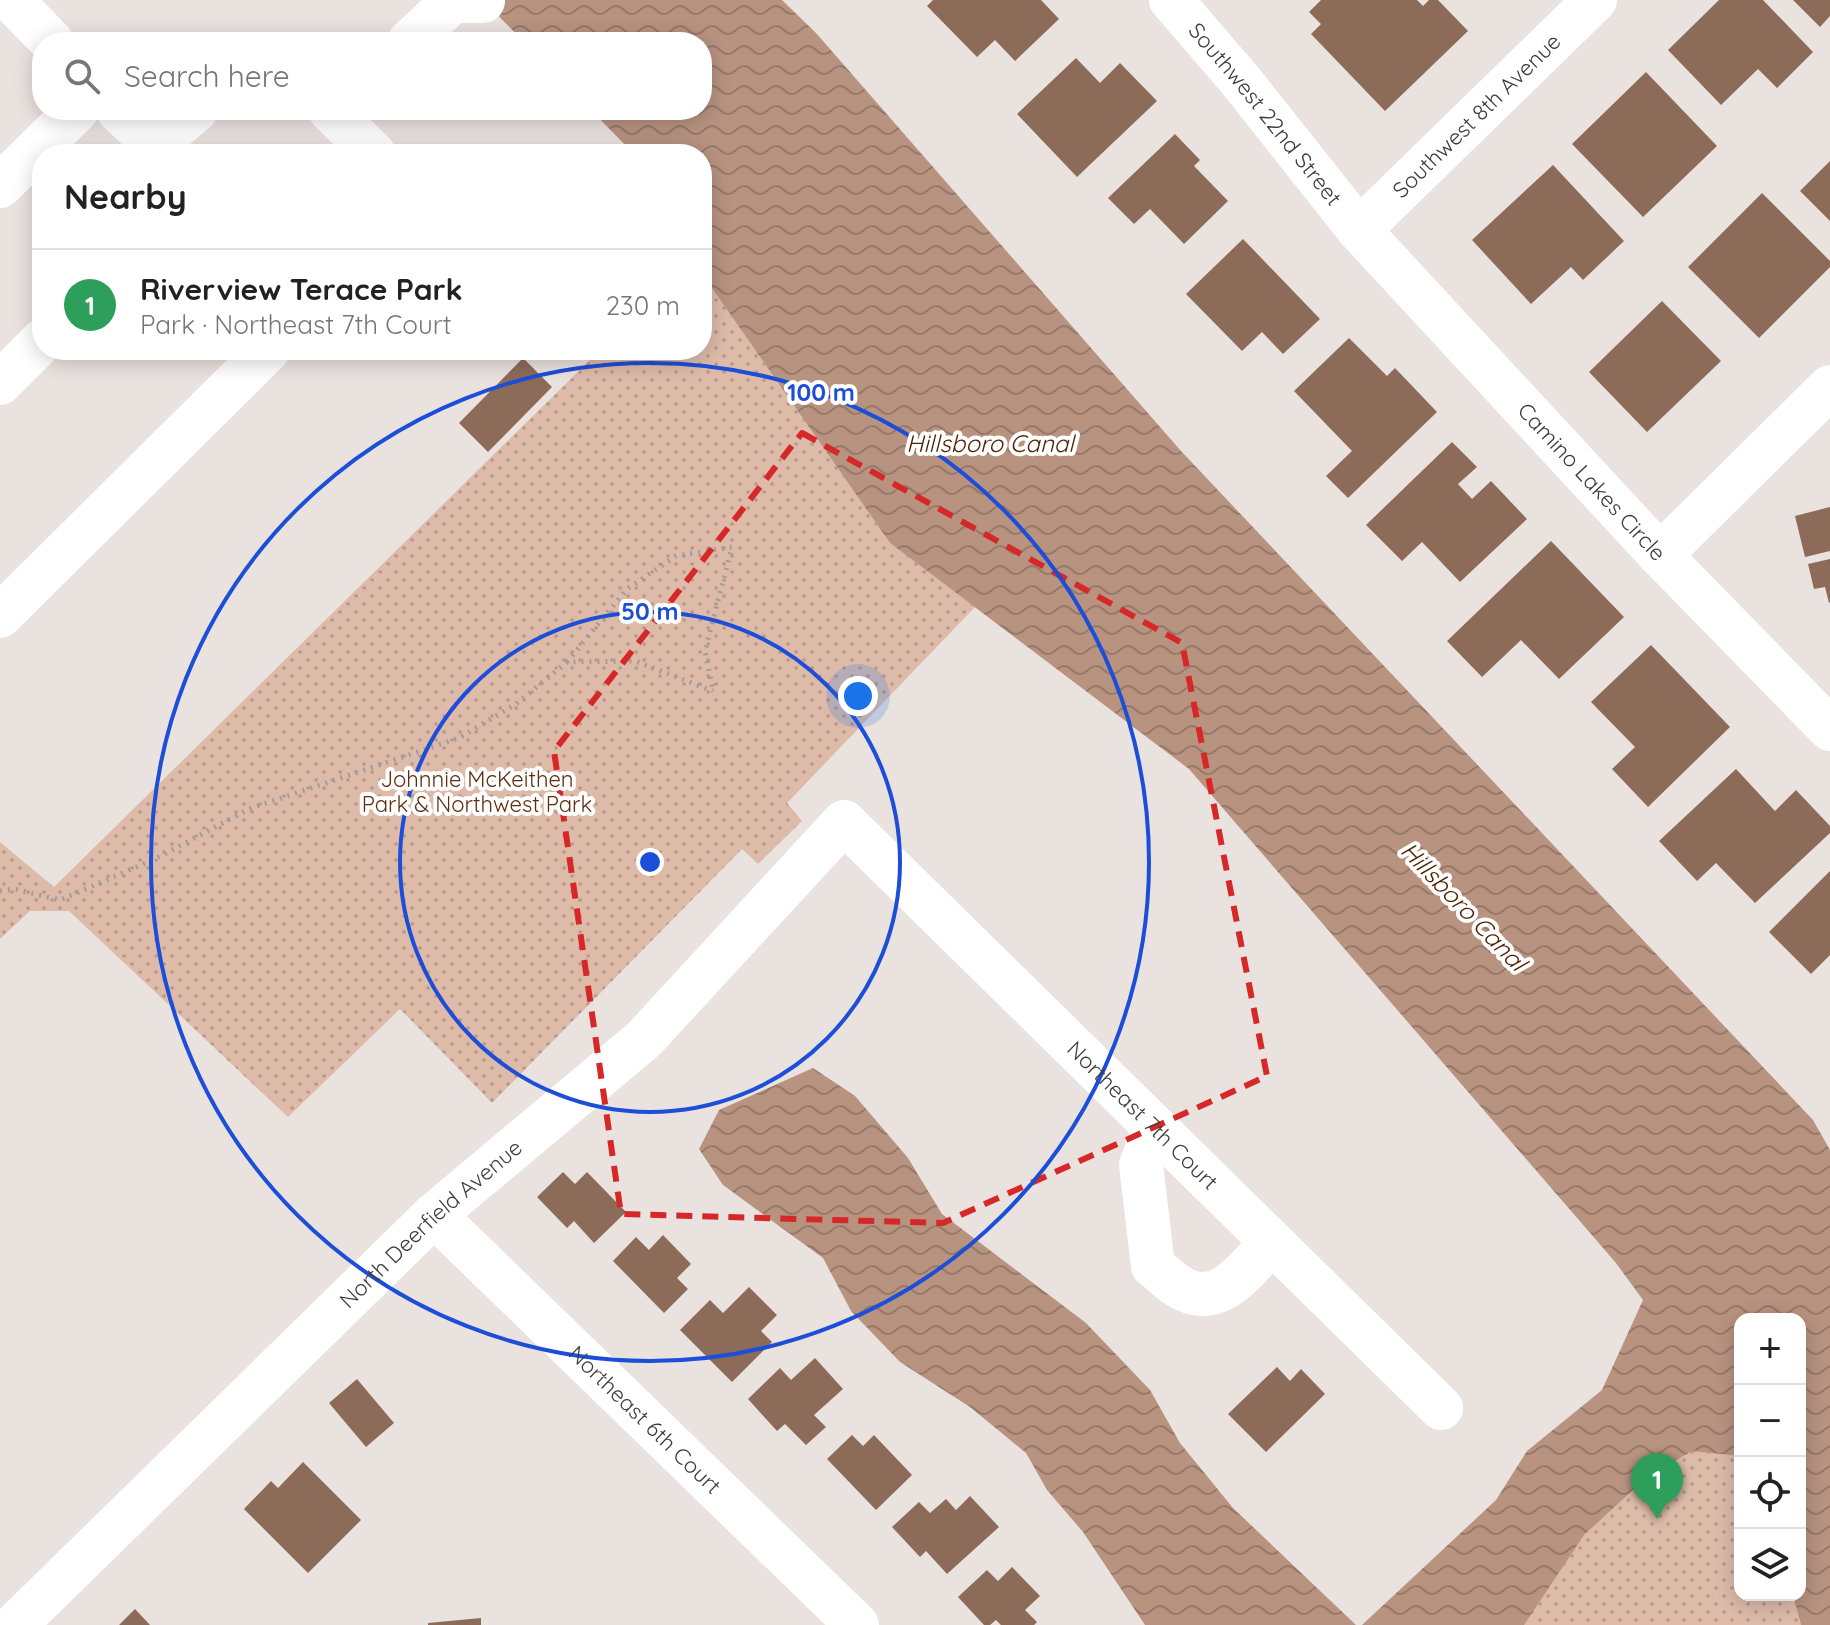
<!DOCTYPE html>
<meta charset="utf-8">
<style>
:root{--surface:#fff;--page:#f6f6f6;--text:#222;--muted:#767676;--line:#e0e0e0;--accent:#226d6f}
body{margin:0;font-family:Quicksand,sans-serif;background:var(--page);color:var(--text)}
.controls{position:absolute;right:24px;bottom:24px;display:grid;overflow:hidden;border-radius:16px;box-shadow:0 4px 20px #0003}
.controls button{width:72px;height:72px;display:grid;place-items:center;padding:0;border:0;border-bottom:2px solid var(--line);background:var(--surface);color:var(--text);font:40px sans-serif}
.you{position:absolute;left:858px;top:696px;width:28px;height:28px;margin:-20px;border:6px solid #fff;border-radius:50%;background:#1a73e8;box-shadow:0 0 0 12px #1a73e833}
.badge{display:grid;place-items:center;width:52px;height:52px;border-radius:50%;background:var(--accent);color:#fff;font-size:26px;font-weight:700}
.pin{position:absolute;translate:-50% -66px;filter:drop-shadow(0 2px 4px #0008)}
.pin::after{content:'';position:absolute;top:42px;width:28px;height:24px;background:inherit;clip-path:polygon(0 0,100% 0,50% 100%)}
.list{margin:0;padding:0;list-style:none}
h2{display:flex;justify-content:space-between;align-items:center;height:104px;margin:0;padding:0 32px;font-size:34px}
h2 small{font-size:26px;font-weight:400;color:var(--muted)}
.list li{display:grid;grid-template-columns:52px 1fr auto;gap:24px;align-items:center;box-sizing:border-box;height:112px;padding:0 32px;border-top:2px solid var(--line)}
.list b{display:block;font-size:30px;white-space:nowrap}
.list p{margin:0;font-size:26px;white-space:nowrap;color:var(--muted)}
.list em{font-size:26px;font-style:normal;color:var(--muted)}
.icon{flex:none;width:44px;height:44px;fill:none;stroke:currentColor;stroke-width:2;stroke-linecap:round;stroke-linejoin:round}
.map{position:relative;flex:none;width:1830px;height:1625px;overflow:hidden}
.search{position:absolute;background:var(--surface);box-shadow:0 4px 20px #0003;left:32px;top:32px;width:680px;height:88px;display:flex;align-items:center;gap:20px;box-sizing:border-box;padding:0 28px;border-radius:32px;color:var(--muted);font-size:30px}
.panel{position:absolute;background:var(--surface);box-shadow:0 4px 20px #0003;left:32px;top:144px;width:680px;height:216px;border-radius:32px}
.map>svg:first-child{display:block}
.park{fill:url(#park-dots)}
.water{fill:url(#water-waves)}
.building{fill:#8d6b59}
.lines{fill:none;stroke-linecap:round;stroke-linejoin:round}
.path{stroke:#a29c9a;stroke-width:5;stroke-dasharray:2 6;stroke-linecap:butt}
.minor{stroke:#fff;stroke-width:44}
.marked{fill:none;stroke:#d62828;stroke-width:6;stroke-dasharray:16 10;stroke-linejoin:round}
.ring{fill:none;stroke:#1d4ed8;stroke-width:4}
.labels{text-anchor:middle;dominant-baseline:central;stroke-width:8;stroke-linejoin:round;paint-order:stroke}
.street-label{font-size:22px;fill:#3e3b3a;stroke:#fff}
.park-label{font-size:22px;fill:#5f2e11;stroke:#fff}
.water-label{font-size:24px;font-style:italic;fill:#4e1f00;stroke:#fff}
.centre{fill:#1d4ed8;stroke:#fff;stroke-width:4}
.ring-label{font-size:24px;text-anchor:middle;font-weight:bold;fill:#1d4ed8;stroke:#fff;stroke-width:8;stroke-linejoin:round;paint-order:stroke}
</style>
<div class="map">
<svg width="1830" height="1625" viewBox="0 0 1830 1625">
<defs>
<pattern id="park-dots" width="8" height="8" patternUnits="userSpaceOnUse" patternTransform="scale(2)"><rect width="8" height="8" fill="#debba9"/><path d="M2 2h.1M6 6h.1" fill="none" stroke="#b5998b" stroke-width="1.8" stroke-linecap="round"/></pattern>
<pattern id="water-waves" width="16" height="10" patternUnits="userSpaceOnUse" patternTransform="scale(2)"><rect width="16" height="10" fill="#b89380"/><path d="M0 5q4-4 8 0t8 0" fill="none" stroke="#97796a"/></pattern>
</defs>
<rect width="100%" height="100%" fill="#eae2df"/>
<path class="park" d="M 702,274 L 890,543 L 975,607 L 787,803 L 802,821 L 758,864 L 742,849 L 492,1103 L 400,1009 L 288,1117 L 69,911 L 30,911 L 0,939 L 0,842 L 54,887 L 600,350 L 702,350 Z
M 1707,1386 L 1740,1443 L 1740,1595 L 1793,1595 L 1801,1625 L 1467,1625 Z"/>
<path class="water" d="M 483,0 L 782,0 L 816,33 L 1181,451 L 1813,1120 L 1830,1150 L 1830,1625 L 1801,1625 L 1793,1595 L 1800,1595 L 1800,1319 L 1740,1319 L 1740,1456 L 1692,1451 L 1646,1478 L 1584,1535 L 1524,1625 L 1362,1625 L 1496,1500 L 1527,1451 L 1602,1390 L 1643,1300 L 1616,1263 L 1189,769 L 890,543 L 702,274 L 702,245 L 711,233 L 702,224 L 702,154 L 634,154 L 591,110 L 702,110 L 702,42 L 524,42 Z
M 813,1068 L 855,1096 L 908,1158 L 942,1214 L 1086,1323 L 1150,1390 L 1180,1443 L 1233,1508 L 1356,1625 L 1145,1625 L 1083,1532 L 1047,1490 L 1026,1453 L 970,1407 L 900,1362 L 851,1311 L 823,1258 L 723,1185 L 699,1149 L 719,1110 Z"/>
<path class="building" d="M 933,0 L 1041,0 L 1059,19 L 1015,61 L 995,40 L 977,57 L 927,6 Z
M 1321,0 L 1417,0 L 1423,6 L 1429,0 L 1438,0 L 1468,31 L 1385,111 L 1311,34 L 1321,24 L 1309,12 Z
M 1719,0 L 1763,0 L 1813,52 L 1777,88 L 1758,69 L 1721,105 L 1668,50 Z
M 1793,0 L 1830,0 L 1830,16 L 1820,27 Z
M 1076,58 L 1100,83 L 1120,63 L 1157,101 L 1077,177 L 1017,114 Z
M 1646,72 L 1717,146 L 1643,217 L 1572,144 Z
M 1175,134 L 1200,160 L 1194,166 L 1228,201 L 1184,244 L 1150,209 L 1134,224 L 1108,198 Z
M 1830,161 L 1830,221 L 1800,191 Z
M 1553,165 L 1624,241 L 1583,280 L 1571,267 L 1531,304 L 1472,240 Z
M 1762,193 L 1830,261 L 1830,267 L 1759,338 L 1688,267 Z
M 1243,239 L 1320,319 L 1283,354 L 1262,332 L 1242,351 L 1186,294 Z
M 1662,301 L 1721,361 L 1647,432 L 1589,372 Z
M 1349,338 L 1387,376 L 1395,368 L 1437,412 L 1348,498 L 1326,476 L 1352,451 L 1294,391 Z
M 523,358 L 552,387 L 488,452 L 459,423 Z
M 1452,442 L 1477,467 L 1458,484 L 1472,499 L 1491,481 L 1527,519 L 1460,582 L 1422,542 L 1402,561 L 1366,525 Z
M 1830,507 L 1830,551 L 1805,557 L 1795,516 Z
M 1551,541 L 1624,617 L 1559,679 L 1521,640 L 1482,677 L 1447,641 Z
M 1830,559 L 1830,602 L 1829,603 L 1825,587 L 1814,589 L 1808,564 Z
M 1651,645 L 1730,727 L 1648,807 L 1612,769 L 1635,747 L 1591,702 Z
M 1736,769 L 1775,811 L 1796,790 L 1830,826 L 1830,833 L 1755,903 L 1716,863 L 1697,881 L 1659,841 Z
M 1830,871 L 1830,955 L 1811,974 L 1769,932 Z
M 563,1172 L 575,1184 L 587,1172 L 626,1212 L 594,1243 L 574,1221 L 567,1228 L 537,1197 Z
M 663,1235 L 691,1264 L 677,1278 L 688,1289 L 664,1313 L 613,1261 L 636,1237 L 649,1250 Z
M 749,1287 L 777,1315 L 761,1331 L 772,1342 L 732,1382 L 680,1330 L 710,1300 L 723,1313 Z
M 815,1358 L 843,1389 L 814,1415 L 826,1427 L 806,1445 L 785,1424 L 777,1431 L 748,1399 L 780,1368 L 791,1380 Z
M 1277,1367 L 1290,1381 L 1301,1369 L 1325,1394 L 1266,1452 L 1228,1414 Z
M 357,1379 L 394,1423 L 366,1447 L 329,1403 Z
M 852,1435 L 863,1446 L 874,1435 L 912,1475 L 876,1510 L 827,1459 Z
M 303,1462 L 361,1520 L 308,1573 L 244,1509 L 271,1481 L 278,1488 Z
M 970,1496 L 999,1527 L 947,1574 L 926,1551 L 920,1557 L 892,1527 L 919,1502 L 930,1513 L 946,1499 L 956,1510 Z
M 1012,1567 L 1040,1596 L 1025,1610 L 1037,1622 L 1034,1625 L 1001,1625 L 996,1620 L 990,1625 L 984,1625 L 958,1597 L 987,1570 L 998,1581 Z
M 135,1609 L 150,1625 L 119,1625 Z
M 481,1618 L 481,1625 L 428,1625 L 428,1623 Z"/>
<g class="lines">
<path class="path" d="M 567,662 L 627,589 L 676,556 L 732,547 L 705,651 L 713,690
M 0,891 L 14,889 L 60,900 L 155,859 L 249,809 L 459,738 L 516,704 L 567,662 L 635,661 L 713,691"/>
<g class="minor">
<path d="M 11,0 L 52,42"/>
<path id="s1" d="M 1171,0 L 1240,80 L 1359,230 L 1660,555 L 1830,729"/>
<path d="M 409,42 L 453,1 L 483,1"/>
<path d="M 118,110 L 164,154"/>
<path d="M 330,110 L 374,154"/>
<path d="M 155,145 L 196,110"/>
<path d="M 0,186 L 77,110"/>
<path id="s2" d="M 1359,230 L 1595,0"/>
<path d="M 0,383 L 42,341"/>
<path d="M 1660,555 L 1830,387"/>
<path d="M 0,616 L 268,350"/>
<path d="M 1155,1128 L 1141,1165 L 1153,1266 C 1161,1272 1169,1280 1178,1286 C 1218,1312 1246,1269 1271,1243"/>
<path id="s3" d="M 434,1215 L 857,1625"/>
<path id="s4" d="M 15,1625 L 434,1215 L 644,1039 L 844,822 L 1441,1408"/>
</g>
</g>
<path class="marked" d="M 802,433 L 1182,643 L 1267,1076 L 943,1223 L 621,1214 L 554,751 Z"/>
<g class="ring">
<circle cx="650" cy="862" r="250"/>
<circle cx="650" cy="862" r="499"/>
</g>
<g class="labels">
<g class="street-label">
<text stroke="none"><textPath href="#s1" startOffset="148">Southwest 22nd Street</textPath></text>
<text stroke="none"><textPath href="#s2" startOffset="164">Southwest 8th Avenue</textPath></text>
<text stroke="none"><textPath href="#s1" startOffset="640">Camino Lakes Circle</textPath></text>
<text stroke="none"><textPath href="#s4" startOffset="1574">Northeast 7th Court</textPath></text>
<text stroke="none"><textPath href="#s4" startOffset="578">North Deerfield Avenue</textPath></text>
<text stroke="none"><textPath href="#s3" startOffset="294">Northeast 6th Court</textPath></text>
</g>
<g class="park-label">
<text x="477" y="779">Johnnie McKeithen<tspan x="477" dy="25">Park &amp; Northwest Park</tspan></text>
</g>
<g class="water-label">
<text x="990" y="443">Hillsboro Canal</text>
<text transform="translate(1464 906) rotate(46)">Hillsboro Canal</text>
</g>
</g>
<circle cx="650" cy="862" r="12" class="centre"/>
<g class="ring-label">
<text x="821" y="401">100 m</text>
<text x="650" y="620">50 m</text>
</g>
</svg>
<div class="controls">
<button>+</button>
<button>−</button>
<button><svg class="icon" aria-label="locate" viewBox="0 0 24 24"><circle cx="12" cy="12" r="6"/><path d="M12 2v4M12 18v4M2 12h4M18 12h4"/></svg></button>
<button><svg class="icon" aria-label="layers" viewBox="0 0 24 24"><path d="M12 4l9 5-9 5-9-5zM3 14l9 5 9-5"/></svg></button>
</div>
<div class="you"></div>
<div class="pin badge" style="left:1657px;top:1519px;background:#2e9e5b">1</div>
<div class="search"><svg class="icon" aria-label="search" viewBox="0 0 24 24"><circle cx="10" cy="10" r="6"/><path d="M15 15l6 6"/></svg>Search here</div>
<section class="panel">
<h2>Nearby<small></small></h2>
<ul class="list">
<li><span class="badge" style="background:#2e9e5b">1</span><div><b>Riverview Terace Park</b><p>Park · Northeast 7th Court</p></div><em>230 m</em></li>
</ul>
</section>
</div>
